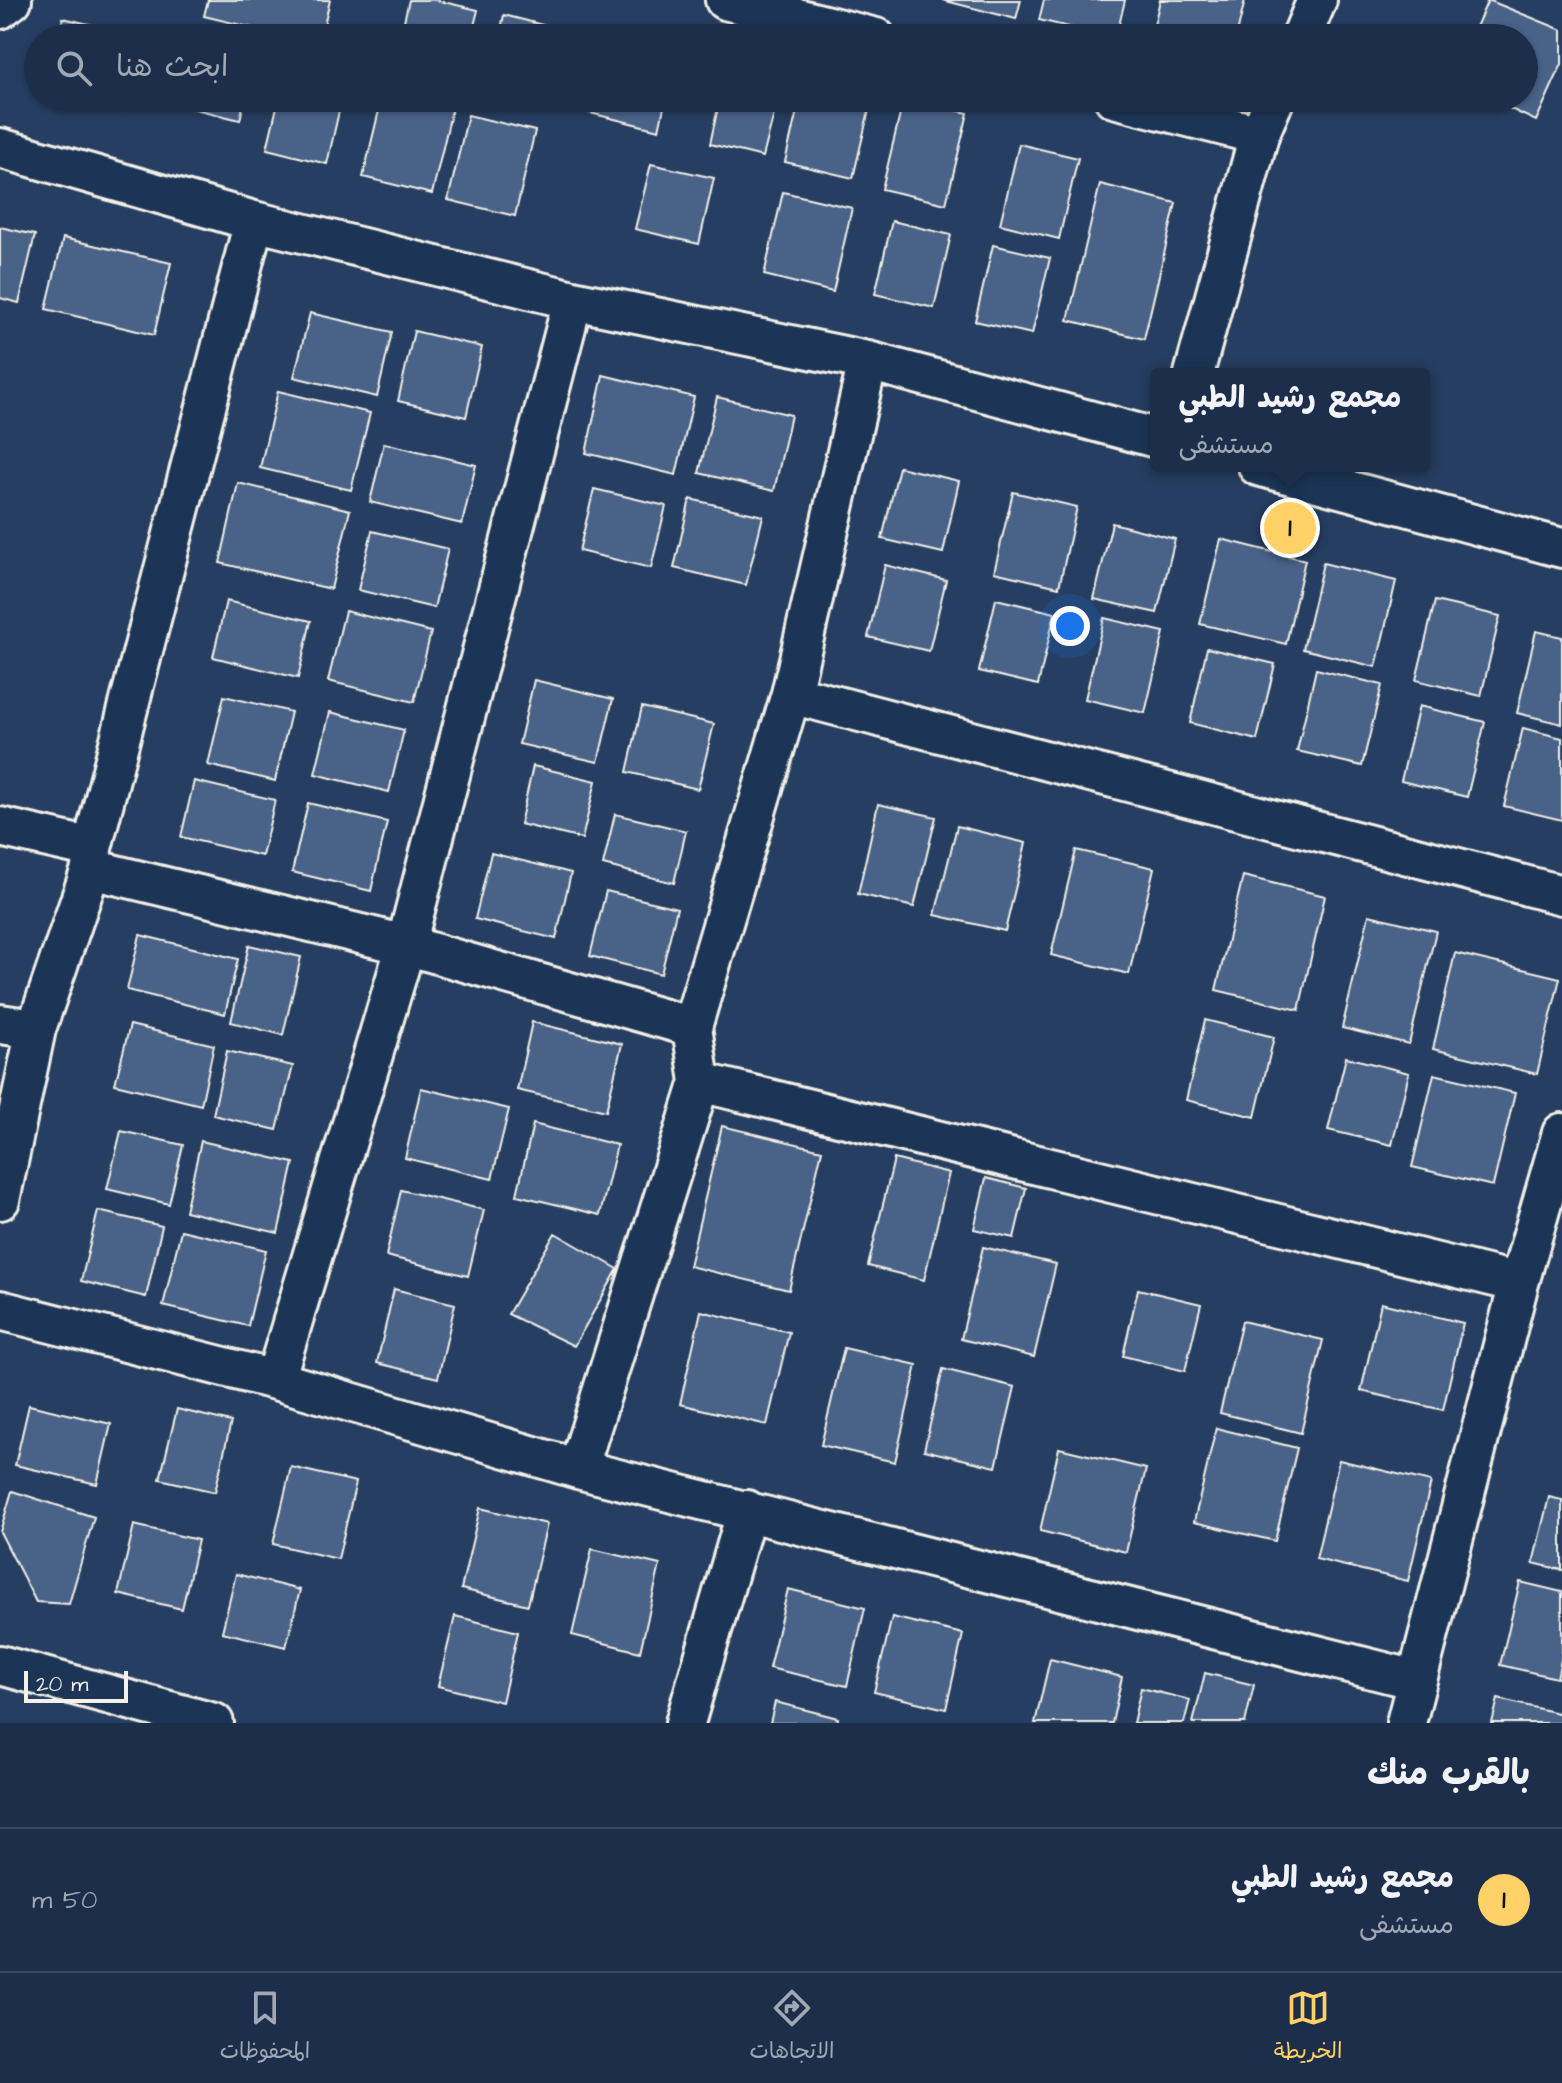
<!DOCTYPE html>
<html lang="ar">
<meta charset="utf-8">
<style>
:root{--surface:#1c2e49;--page:#253650;--text:#f1f3f6;--muted:#a0a8b4;--line:#3a4a61;--accent:#ffd166}
body{margin:0;font-family:"Architects Daughter","Playpen Sans Arabic",sans-serif;background:var(--page);color:var(--text);direction:rtl}
.scale{position:absolute;left:24px;bottom:20px;width:104px;box-sizing:border-box;padding-left:8px;border:4px solid #f4f1e8;border-top:0;font-size:22px;line-height:28px;white-space:nowrap;color:#f4f1e8;-webkit-text-stroke:6px #1d3557;paint-order:stroke}
.you{position:absolute;left:1070px;top:626px;width:28px;height:28px;margin:-20px;border:6px solid #fff;border-radius:50%;background:#1a73e8;box-shadow:0 0 0 12px #1a73e833}
.badge{display:grid;place-items:center;width:52px;height:52px;border-radius:50%;background:var(--accent);color:#111;font-size:26px;font-weight:700}
.pin{position:absolute;translate:-50% -50%;border:4px solid #fff;box-shadow:0 2px 8px #0006}
.popup{position:absolute;left:1150px;top:368px;width:280px;height:104px;box-sizing:border-box;display:grid;place-content:center;border-radius:8px;background:var(--surface);filter:drop-shadow(0 2px 6px #0005);font-size:26px;white-space:nowrap;color:var(--muted)}
.popup b{font-size:30px;color:var(--text)}
.popup::after{content:'';position:absolute;left:50%;top:100%;margin-left:-16px;border:16px solid transparent;border-top-color:var(--surface)}
.list{margin:0;padding:0;list-style:none}
h2{display:flex;justify-content:space-between;align-items:center;height:104px;margin:0;padding:0 32px;font-size:34px}
h2 small{font-size:26px;font-weight:400;color:var(--muted)}
.list li{display:grid;grid-template-columns:52px 1fr auto;gap:24px;align-items:center;box-sizing:border-box;height:144px;padding:0 32px;border-top:2px solid var(--line)}
.list b{display:block;font-size:30px;white-space:nowrap}
.list p{margin:0;font-size:26px;white-space:nowrap;color:var(--muted)}
.list em{font-size:26px;font-style:normal;color:var(--muted)}
.icon{flex:none;width:44px;height:44px;fill:none;stroke:currentColor;stroke-width:2;stroke-linecap:round;stroke-linejoin:round}
.map{position:relative;flex:none;width:1562px;height:1723px;overflow:hidden;direction:ltr}
.search{position:absolute;background:var(--surface);box-shadow:0 2px 6px #0004;left:24px;right:24px;top:24px;height:88px;display:flex;align-items:center;gap:20px;box-sizing:border-box;padding:0 28px;border-radius:44px;color:var(--muted);font-size:30px}
.sheet{height:248px;background:var(--surface)}
nav{display:flex;justify-content:space-around;align-items:center;box-sizing:border-box;height:112px;border-top:2px solid var(--line);background:var(--surface);font-size:22px;color:var(--muted)}
nav a{display:grid;justify-items:center;gap:4px}
nav .on{color:var(--accent)}
.map>svg:first-child{display:block}
.building{fill:#4a6288;stroke:#f4f1e8;stroke-width:2}
.lines{fill:none;stroke-linecap:round;stroke-linejoin:round}
.street-casing{stroke:#f4f1e8;stroke-width:44}
.street{stroke:#1d3557;stroke-width:38}
</style>
<div class="map">
<svg width="1562" height="1723" viewBox="0 0 1562 1723">
<rect width="100%" height="100%" fill="#263e61"/>
<filter id="ink" filterUnits="userSpaceOnUse"><feTurbulence type="fractalNoise" baseFrequency=".0125" numOctaves="2"/><feDisplacementMap in="SourceGraphic" scale="16" xChannelSelector="R" yChannelSelector="G"/><feConvolveMatrix kernelMatrix="1 2 1 2 8 2 1 2 1" color-interpolation-filters="sRGB"/></filter>
<g filter="url(#ink)">
<path class="building" d="M 208,0 L 330,0 L 321,38 L 295,38 L 204,16 Z
M 409,0 L 435,0 L 478,10 L 471,38 L 400,38 Z
M 942,0 L 1021,0 L 1016,19 Z
M 1044,0 L 1125,0 L 1116,38 L 1039,20 Z
M 1160,0 L 1245,0 L 1236,38 L 1151,38 Z
M 1488,0 L 1562,30 L 1562,64 L 1536,121 L 1488,98 L 1524,98 L 1524,38 L 1471,38 Z
M 504,15 L 570,32 L 569,38 L 499,38 Z
M 63,18 L 140,36 L 140,38 L 58,38 Z
M 69,98 L 126,98 L 123,111 Z
M 172,98 L 245,98 L 240,120 L 171,103 Z
M 279,98 L 342,98 L 327,164 L 267,149 Z
M 382,98 L 424,98 L 453,105 L 432,194 L 363,177 Z
M 585,98 L 666,98 L 659,130 L 582,111 Z
M 720,98 L 778,98 L 763,157 L 710,144 Z
M 800,98 L 836,98 L 870,106 L 853,178 L 785,162 Z
M 904,98 L 968,113 L 946,204 L 882,189 Z
M 468,115 L 535,131 L 515,216 L 448,200 Z
M 1019,144 L 1078,158 L 1059,239 L 1000,224 Z
M 651,164 L 714,178 L 699,244 L 635,229 Z
M 1100,184 L 1176,203 L 1144,339 L 1068,320 Z
M 783,192 L 852,208 L 833,292 L 764,275 Z
M 892,221 L 951,235 L 934,308 L 875,294 Z
M 0,227 L 35,235 L 19,303 L 0,298 Z
M 63,238 L 171,263 L 154,335 L 46,309 Z
M 993,245 L 1050,258 L 1032,334 L 975,321 Z
M 310,313 L 392,332 L 377,397 L 294,377 Z
M 414,331 L 482,347 L 466,417 L 398,401 Z
M 603,375 L 694,397 L 676,475 L 586,453 Z
M 278,391 L 370,413 L 351,490 L 260,468 Z
M 717,397 L 791,415 L 774,491 L 699,473 Z
M 384,443 L 476,465 L 462,524 L 370,502 Z
M 899,467 L 959,481 L 943,553 L 882,539 Z
M 238,483 L 350,510 L 331,589 L 220,563 Z
M 594,489 L 666,506 L 651,568 L 579,551 Z
M 1013,492 L 1077,507 L 1059,587 L 994,572 Z
M 690,499 L 763,516 L 746,585 L 674,568 Z
M 1112,523 L 1175,539 L 1157,613 L 1094,599 Z
M 372,531 L 448,549 L 434,608 L 358,590 Z
M 1221,539 L 1305,560 L 1286,644 L 1200,624 Z
M 1323,563 L 1396,581 L 1376,667 L 1303,649 Z
M 885,565 L 946,580 L 929,651 L 868,637 Z
M 996,599 L 1055,613 L 1038,685 L 979,671 Z
M 226,601 L 311,621 L 298,678 L 213,657 Z
M 1435,601 L 1500,616 L 1481,696 L 1416,680 Z
M 345,611 L 431,632 L 414,702 L 328,681 Z
M 1104,618 L 1164,632 L 1145,713 L 1085,699 Z
M 1536,631 L 1562,637 L 1562,724 L 1517,713 Z
M 1207,648 L 1275,664 L 1257,740 L 1190,723 Z
M 1316,669 L 1382,685 L 1362,766 L 1297,751 Z
M 534,680 L 613,699 L 598,762 L 519,744 Z
M 224,696 L 291,712 L 275,781 L 208,765 Z
M 1419,706 L 1485,722 L 1467,797 L 1401,781 Z
M 642,707 L 714,724 L 698,789 L 627,772 Z
M 330,712 L 404,730 L 389,792 L 315,774 Z
M 1523,728 L 1562,738 L 1562,820 L 1504,806 Z
M 533,766 L 596,781 L 582,839 L 520,824 Z
M 194,781 L 275,800 L 262,856 L 181,837 Z
M 308,803 L 387,822 L 371,891 L 292,872 Z
M 878,804 L 936,817 L 914,907 L 858,894 Z
M 615,814 L 686,831 L 674,883 L 603,865 Z
M 957,826 L 1026,843 L 1005,931 L 935,915 Z
M 1076,850 L 1154,868 L 1129,974 L 1051,955 Z
M 491,853 L 571,873 L 556,939 L 475,919 Z
M 1243,876 L 1325,896 L 1299,1010 L 1216,990 Z
M 606,891 L 677,908 L 661,974 L 590,956 Z
M 1369,915 L 1436,931 L 1409,1044 L 1342,1028 Z
M 140,935 L 238,959 L 225,1014 L 127,990 Z
M 249,945 L 301,957 L 283,1035 L 231,1022 Z
M 1455,953 L 1560,978 L 1537,1074 L 1433,1049 Z
M 1205,1020 L 1274,1037 L 1255,1117 L 1186,1100 Z
M 532,1022 L 622,1044 L 606,1111 L 517,1090 Z
M 130,1025 L 214,1045 L 201,1105 L 115,1084 Z
M 227,1051 L 293,1066 L 277,1130 L 213,1115 Z
M 1346,1057 L 1409,1073 L 1392,1145 L 1328,1130 Z
M 1434,1074 L 1515,1093 L 1493,1186 L 1412,1167 Z
M 421,1088 L 509,1109 L 492,1179 L 405,1158 Z
M 533,1124 L 617,1145 L 600,1215 L 517,1195 Z
M 722,1126 L 822,1150 L 789,1290 L 689,1266 Z
M 121,1131 L 183,1145 L 169,1204 L 107,1189 Z
M 201,1141 L 294,1163 L 278,1233 L 185,1211 Z
M 894,1159 L 949,1173 L 924,1280 L 868,1266 Z
M 986,1178 L 1026,1188 L 1014,1238 L 974,1229 Z
M 401,1190 L 484,1210 L 468,1276 L 386,1256 Z
M 98,1211 L 162,1226 L 146,1297 L 81,1281 Z
M 181,1230 L 266,1250 L 248,1326 L 163,1306 Z
M 555,1233 L 618,1269 L 574,1346 L 508,1314 Z
M 983,1247 L 1056,1264 L 1034,1357 L 961,1339 Z
M 394,1289 L 455,1304 L 438,1378 L 377,1363 Z
M 1138,1289 L 1201,1304 L 1185,1371 L 1123,1356 Z
M 1381,1303 L 1463,1323 L 1443,1410 L 1361,1391 Z
M 701,1311 L 789,1332 L 767,1425 L 680,1404 Z
M 1242,1321 L 1323,1340 L 1301,1433 L 1220,1413 Z
M 844,1348 L 917,1365 L 895,1462 L 821,1445 Z
M 943,1369 L 1015,1387 L 996,1467 L 924,1450 Z
M 29,1405 L 111,1424 L 97,1484 L 15,1465 Z
M 177,1409 L 231,1422 L 215,1492 L 160,1479 Z
M 1216,1428 L 1297,1448 L 1275,1541 L 1194,1522 Z
M 1059,1448 L 1146,1469 L 1126,1552 L 1040,1531 Z
M 1339,1460 L 1431,1482 L 1408,1581 L 1316,1559 Z
M 291,1467 L 356,1482 L 338,1559 L 273,1544 Z
M 12,1491 L 94,1517 L 69,1604 L 36,1602 L 0,1532 Z
M 1549,1497 L 1562,1500 L 1562,1570 L 1533,1563 Z
M 480,1508 L 547,1524 L 528,1605 L 461,1589 Z
M 134,1525 L 198,1540 L 182,1609 L 118,1594 Z
M 592,1549 L 660,1565 L 640,1652 L 572,1635 Z
M 236,1574 L 300,1590 L 286,1647 L 222,1632 Z
M 1520,1582 L 1562,1592 L 1562,1655 L 1557,1678 L 1500,1665 Z
M 788,1589 L 865,1608 L 847,1686 L 769,1668 Z
M 455,1616 L 518,1632 L 502,1702 L 438,1686 Z
M 892,1617 L 963,1634 L 946,1709 L 874,1692 Z
M 1050,1659 L 1122,1677 L 1112,1723 L 1035,1723 Z
M 1205,1673 L 1254,1685 L 1245,1723 L 1193,1723 Z
M 1141,1688 L 1190,1700 L 1184,1723 L 1133,1723 Z
M 1498,1699 L 1562,1714 L 1562,1723 L 1492,1723 Z
M 775,1702 L 838,1718 L 837,1723 L 770,1723 Z"/>
<g class="lines">
<g class="street-casing">
<path id="street" d="M 725,0 L 876,38
M 0,9 L 12,0
M 1301,38 L 1317,0
M 1114,98 L 1259,135
M 0,148 L 254,221 L 573,300 L 868,361 L 1156,438
M 1194,374 L 1259,135 L 1275,98
M 1258,466 L 1562,548
M 791,694 L 1562,895
M 0,827 L 92,848
M 91,869 L 406,945 L 692,1027
M 0,1024 L 36,1029
M 700,1082 L 1519,1283
M 0,1200 L 36,1029 L 91,869 L 92,848 L 254,221
M 0,1310 L 275,1380 L 578,1469 L 1416,1680
M 275,1380 L 406,945 L 573,300
M 578,1469 L 700,1082 L 692,1027 L 791,694 L 868,361
M 0,1665 L 214,1723
M 685,1723 L 747,1510
M 1406,1723 L 1519,1283 L 1562,1133"/>
</g>
<use href="#street" class="street"/>
</g>
</g>
</svg>
<div class="scale">20 m</div>
<div class="you"></div>
<div class="pin badge" style="left:1290px;top:528px">1</div>
<div class="popup"><b>مجمع رشيد الطبي</b>مستشفى</div>
<div class="search"><svg class="icon" aria-label="search" viewBox="0 0 24 24"><circle cx="10" cy="10" r="6"/><path d="M15 15l6 6"/></svg>ابحث هنا</div>
</div>
<section class="sheet">
<h2>بالقرب منك<small></small></h2>
<ul class="list">
<li><span class="badge">1</span><div><b>مجمع رشيد الطبي</b><p>مستشفى</p></div><em>50 m</em></li>
</ul>
</section>
<nav>
<a class="on"><svg class="icon" aria-label="map" viewBox="0 0 24 24"><path d="M3 6l6-2 6 2 6-2v14l-6 2-6-2-6 2zM9 4v14M15 6v14"/></svg>الخريطة</a>
<a><svg class="icon" aria-label="directions" viewBox="0 0 24 24"><path d="M12 3l9 9-9 9-9-9zM9 14v-3h6M13 9l2 2-2 2"/></svg>الاتجاهات</a>
<a><svg class="icon" aria-label="saved" viewBox="0 0 24 24"><path d="M7 4h10v16l-5-4-5 4z"/></svg>المحفوظات</a>
</nav>
